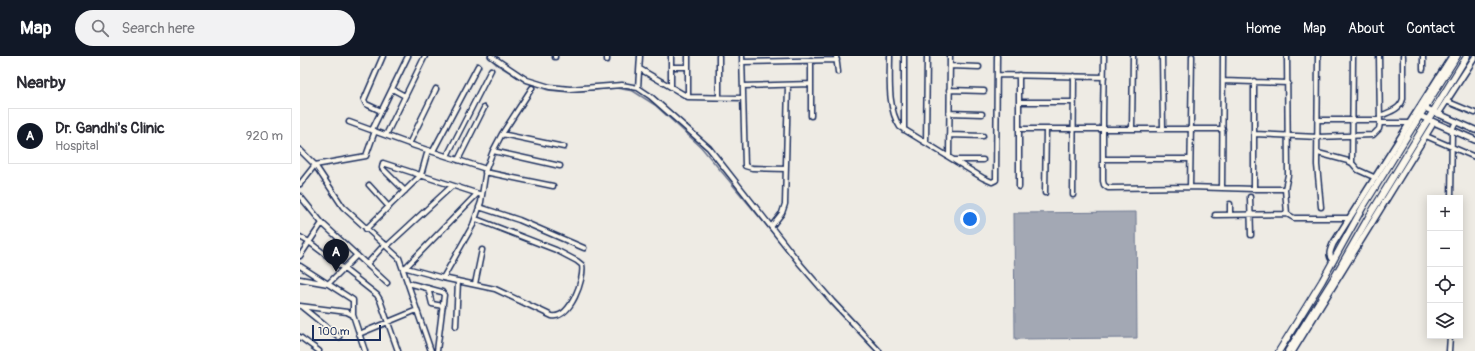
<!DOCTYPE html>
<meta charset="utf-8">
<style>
:root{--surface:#fff;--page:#f2f2f3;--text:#2b2b33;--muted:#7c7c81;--line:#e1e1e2;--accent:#111827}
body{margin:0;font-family:Pangolin,sans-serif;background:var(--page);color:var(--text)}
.controls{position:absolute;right:12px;bottom:12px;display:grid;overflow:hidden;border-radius:0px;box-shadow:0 2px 10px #0003}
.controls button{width:36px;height:36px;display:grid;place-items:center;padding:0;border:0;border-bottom:1px solid var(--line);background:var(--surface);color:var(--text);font:20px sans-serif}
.scale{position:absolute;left:12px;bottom:10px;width:69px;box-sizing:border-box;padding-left:4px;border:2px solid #1b2f5e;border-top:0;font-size:11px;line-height:14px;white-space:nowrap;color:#1b2f5e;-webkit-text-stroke:3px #fbf7ec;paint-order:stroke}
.you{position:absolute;left:670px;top:163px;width:14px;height:14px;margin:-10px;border:3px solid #fff;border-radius:50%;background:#1a73e8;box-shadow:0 0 0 6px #1a73e833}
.badge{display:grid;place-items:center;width:26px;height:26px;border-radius:50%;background:var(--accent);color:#fff;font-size:13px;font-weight:700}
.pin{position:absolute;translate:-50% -33px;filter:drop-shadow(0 1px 2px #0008)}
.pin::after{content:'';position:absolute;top:21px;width:14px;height:12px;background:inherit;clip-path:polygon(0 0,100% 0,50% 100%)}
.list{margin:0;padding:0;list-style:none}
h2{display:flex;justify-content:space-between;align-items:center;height:52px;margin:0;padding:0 16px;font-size:17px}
h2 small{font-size:13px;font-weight:400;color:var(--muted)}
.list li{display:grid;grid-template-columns:26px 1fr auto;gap:12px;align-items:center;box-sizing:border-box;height:56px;margin:0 8px 8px;padding:0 8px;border:1px solid var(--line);border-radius:0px}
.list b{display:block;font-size:15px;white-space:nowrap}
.list p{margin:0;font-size:13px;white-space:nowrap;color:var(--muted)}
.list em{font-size:13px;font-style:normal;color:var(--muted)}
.icon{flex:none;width:22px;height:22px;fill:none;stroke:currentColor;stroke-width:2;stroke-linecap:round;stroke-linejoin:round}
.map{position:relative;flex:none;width:1175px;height:295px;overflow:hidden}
header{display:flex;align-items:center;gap:24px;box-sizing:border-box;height:56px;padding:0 20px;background:var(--accent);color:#fff}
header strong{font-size:19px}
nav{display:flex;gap:22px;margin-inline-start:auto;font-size:14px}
.search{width:280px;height:36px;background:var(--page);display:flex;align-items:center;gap:10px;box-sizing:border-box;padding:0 14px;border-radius:22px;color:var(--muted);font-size:15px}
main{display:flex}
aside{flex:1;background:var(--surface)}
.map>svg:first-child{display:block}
.water{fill:#a3a8b4;stroke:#6d7892}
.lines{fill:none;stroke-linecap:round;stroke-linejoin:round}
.stream{stroke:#6d7892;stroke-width:1.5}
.minor-casing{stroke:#1b2f5e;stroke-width:7}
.tertiary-casing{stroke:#1b2f5e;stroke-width:8}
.secondary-casing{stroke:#1b2f5e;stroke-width:8}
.minor{stroke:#fbf7ec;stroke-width:4}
.tertiary{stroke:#fbf7ec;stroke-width:5}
.secondary{stroke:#fbf7ec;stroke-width:5.5}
</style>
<header>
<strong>Map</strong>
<div class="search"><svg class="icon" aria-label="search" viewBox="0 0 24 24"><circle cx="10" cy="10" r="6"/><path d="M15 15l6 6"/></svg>Search here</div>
<nav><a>Home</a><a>Map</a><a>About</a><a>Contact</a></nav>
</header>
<main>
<aside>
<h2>Nearby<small></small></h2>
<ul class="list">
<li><span class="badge">A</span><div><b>Dr. Gandhi's Clinic</b><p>Hospital</p></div><em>920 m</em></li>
</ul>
</aside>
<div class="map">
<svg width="1175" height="295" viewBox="0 0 1175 295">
<rect width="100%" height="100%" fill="#eeebe4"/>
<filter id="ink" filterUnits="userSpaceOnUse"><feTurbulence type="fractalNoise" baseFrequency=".025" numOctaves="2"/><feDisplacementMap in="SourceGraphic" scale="8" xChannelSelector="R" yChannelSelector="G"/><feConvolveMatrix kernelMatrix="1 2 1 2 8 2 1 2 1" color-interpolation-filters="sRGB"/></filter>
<g filter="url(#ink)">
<path class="water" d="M 836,156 L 837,282 L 715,283 L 714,157 Z"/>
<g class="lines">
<path class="stream" d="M 188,0 L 196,8 L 227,27 L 248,34 L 269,36 L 316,32 L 333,35 L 355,49 L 401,91 L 526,241
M 567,285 L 576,295"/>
<g class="minor-casing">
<path id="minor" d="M 191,0 L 219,19 L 227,24 L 250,31 L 270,33 L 322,29 L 338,32 L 350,40 L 409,92 L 501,209 L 533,246 L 579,295
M 371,0 L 371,31
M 419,0 L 419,42
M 442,0 L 445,110 L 452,112 L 486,113
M 536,0 L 538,16
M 590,0 C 590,21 587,52 600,71 L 683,122 L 692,126 L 696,124 L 697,0
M 804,0 L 803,59 L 803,125 L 804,129 L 808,132 L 890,131 L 954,133 L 954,25
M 862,0 L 863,72
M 1018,0 L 1017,109 L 1021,151
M 255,1 L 255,0
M 307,4 L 307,0
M 442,6 L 537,4
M 650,10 L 679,11
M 371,11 L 388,11
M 340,13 L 388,41 L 443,42
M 1123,13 L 1123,0
M 697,19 L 804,21
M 923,25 L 988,27
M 443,30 L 511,28
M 338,32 L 340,0
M 92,33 L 105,40
M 649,34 L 684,35
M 388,41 L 388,0
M 1146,45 L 1175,57
M 719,46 L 773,46
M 81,55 L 66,48 L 64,44 L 83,0
M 649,57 L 682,58
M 511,60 L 511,4
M 1080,60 C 1089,56 1100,54 1103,43 L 1103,0
M 1018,64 L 1080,64
M 49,66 L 115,90 L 186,113
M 1080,67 L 1110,67
M 832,72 L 833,0
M 719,73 L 923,73
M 72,74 L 108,0
M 604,74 L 604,0
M 202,78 L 264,91
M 954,78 L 1018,81 L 1073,79 L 1079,73 L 1080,67 L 1079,0
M 86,79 L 125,0
M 649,79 L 683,80
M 1126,80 L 1175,101
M 626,87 L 627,0
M 109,88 L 136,33
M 0,94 L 15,109 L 43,151 L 99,202 L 131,295
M 133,95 L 178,10
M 193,95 L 260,110
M 1018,97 L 1048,105 L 1052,107 L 1058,114 L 1076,122
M 147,100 L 191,14
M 649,101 L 650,0
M 803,103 L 890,103
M 158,104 L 184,52
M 654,104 L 683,104
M 1052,107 L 1053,0
M 185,116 L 253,130
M 0,128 L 15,109 L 66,100 L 75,75
M 69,129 L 89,151
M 719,131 L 719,19
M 890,131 L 892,0
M 922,132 L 923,0
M 954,133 L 985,133
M 105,135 L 82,112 L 83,107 L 182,139
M 745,137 L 746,73
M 773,139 L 774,20
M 0,140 L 22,167 L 87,227
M 950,141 L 951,179
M 1151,142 L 1152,74 L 1156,65
M 179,151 L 219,164 L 284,192
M 987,158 L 985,133 L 988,119 L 987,0
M 915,159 L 987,158 L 994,162 L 1050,162
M 930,159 L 930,148
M 471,171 L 482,157 L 485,148 L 488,29
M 66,173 L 121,119 L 128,94
M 0,181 L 9,186 L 34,205 L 77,239 L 80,244 L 98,295
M 87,190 L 152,130
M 0,200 L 22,167
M 67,208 L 85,188
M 0,210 L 53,244 L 53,259
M 103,211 L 143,222 L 195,233 L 252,260 C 270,263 285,223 282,209 L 277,205 L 256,194 L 176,163
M 105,212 L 177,138
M 143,222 L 173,169 L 181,146 L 186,113 L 193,95 L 202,78 L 232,32
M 0,223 L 28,228 L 57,199
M 108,227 L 142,236 L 144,239 L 137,295
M 175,228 L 182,194
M 128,232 L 132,248 L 143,250
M 0,250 L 47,256 L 53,259 L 65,295
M 2,251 L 39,281
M 156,270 L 158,225
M 59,278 L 117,254
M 0,281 L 19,295
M 1149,295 L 1150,280"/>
</g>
<g class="tertiary-casing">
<path id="tertiary" d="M 1125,52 L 1175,74
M 1138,58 L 1175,1
M 1120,60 L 1175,84
M 1033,205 C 1028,199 1030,195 1033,188 L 1152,0
M 993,295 L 1134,66"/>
</g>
<g class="secondary-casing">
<path id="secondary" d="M 979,295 L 1022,225 L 1063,151 L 1157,0
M 988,295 L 1032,225 L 1068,162 L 1167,0"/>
</g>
<use href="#minor" class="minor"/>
<use href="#tertiary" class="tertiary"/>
<use href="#secondary" class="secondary"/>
</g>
</g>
</svg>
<div class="controls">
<button>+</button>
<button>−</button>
<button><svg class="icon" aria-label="locate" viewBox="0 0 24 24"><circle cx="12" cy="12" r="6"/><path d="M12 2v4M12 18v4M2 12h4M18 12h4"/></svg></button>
<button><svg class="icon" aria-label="layers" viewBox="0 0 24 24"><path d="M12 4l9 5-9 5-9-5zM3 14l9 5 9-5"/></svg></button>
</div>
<div class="scale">100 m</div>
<div class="you"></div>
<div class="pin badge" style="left:36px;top:216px">A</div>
</div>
</main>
